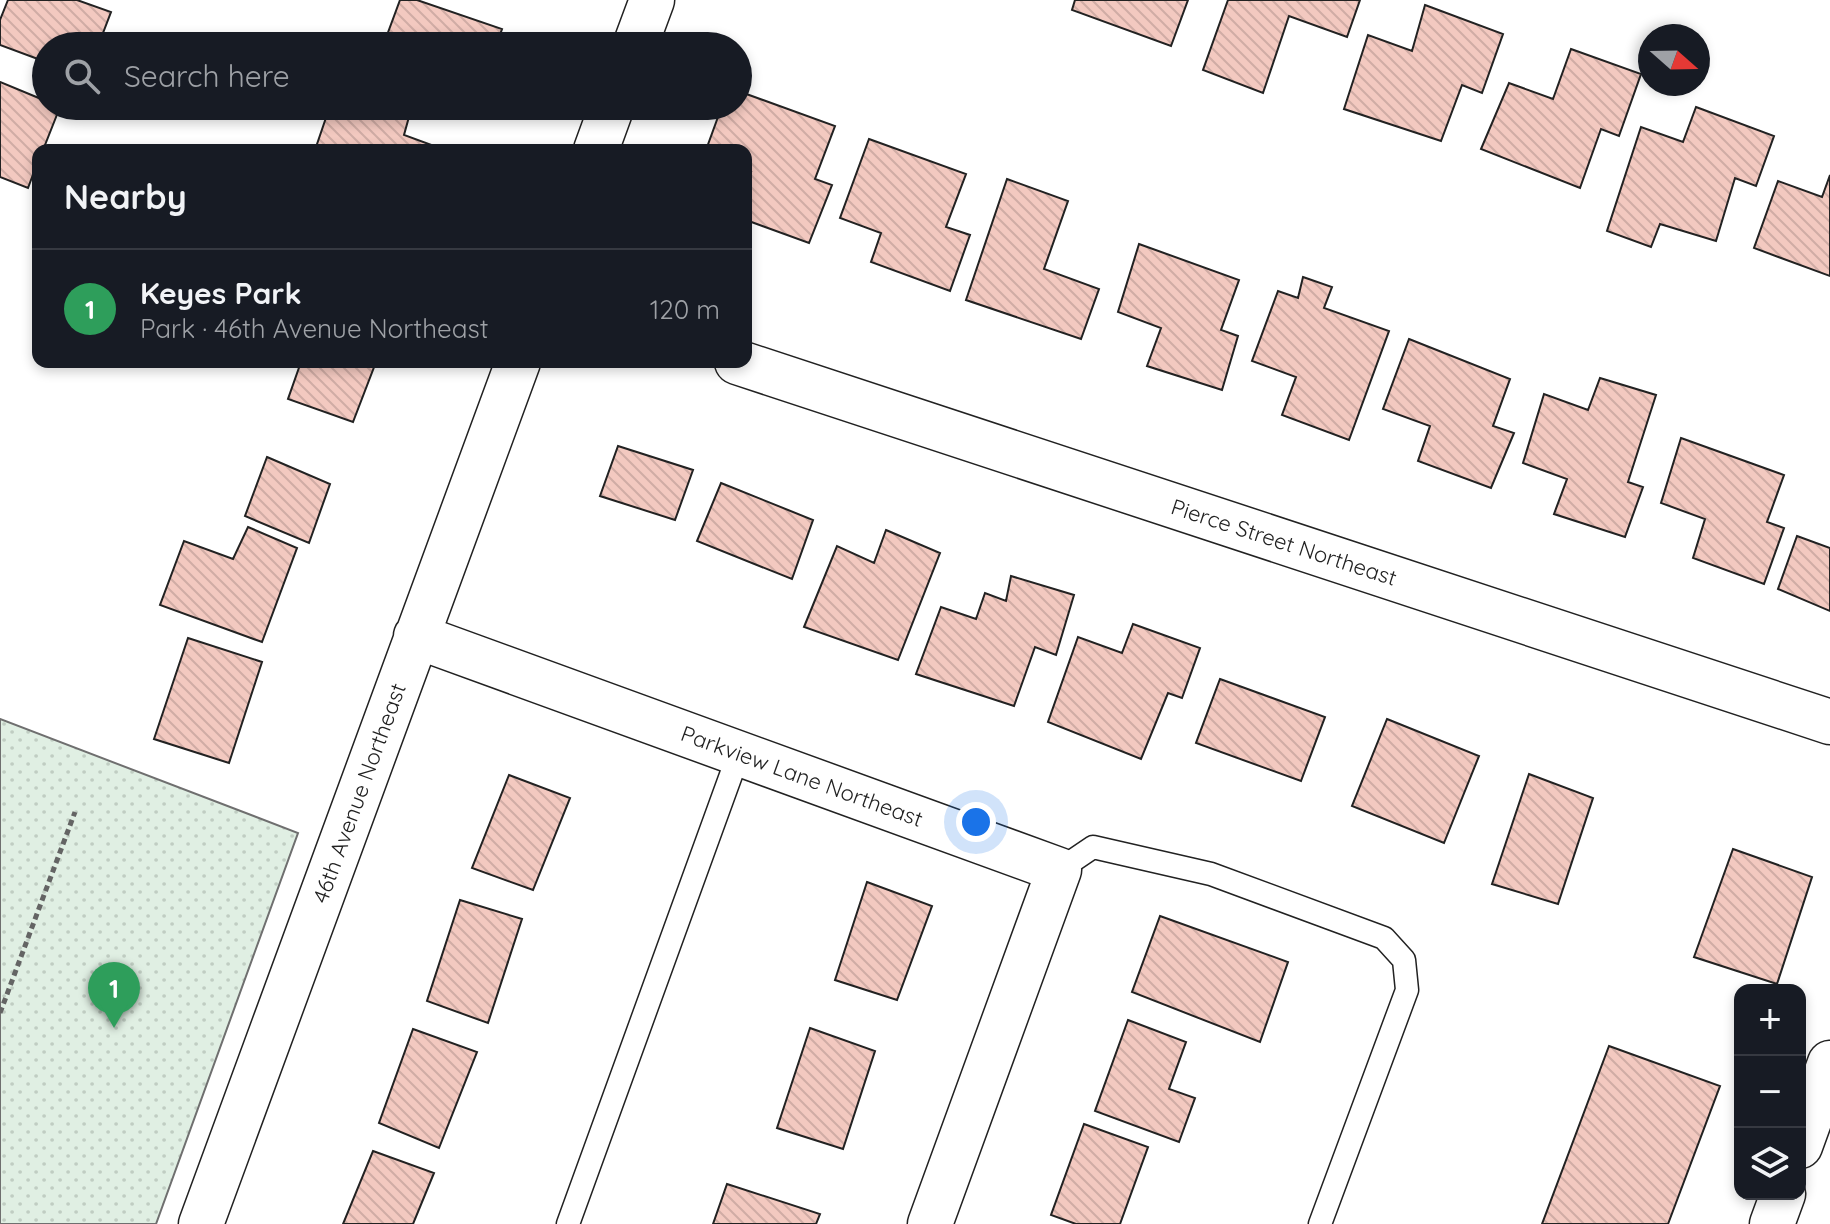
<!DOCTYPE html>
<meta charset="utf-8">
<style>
:root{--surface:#171b24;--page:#20242c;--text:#f1f3f6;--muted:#9ea1a6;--line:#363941;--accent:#c62828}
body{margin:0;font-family:Quicksand,sans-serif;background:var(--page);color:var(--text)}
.controls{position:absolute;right:24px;bottom:24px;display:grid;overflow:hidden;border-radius:16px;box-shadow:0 4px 12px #0003}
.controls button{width:72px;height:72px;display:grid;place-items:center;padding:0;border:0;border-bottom:2px solid var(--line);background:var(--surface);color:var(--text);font:40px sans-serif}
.compass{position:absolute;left:1638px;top:24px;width:72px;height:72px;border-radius:50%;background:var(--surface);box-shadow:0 4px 12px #0003;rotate:110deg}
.you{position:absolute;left:976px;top:822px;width:28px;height:28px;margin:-20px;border:6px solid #fff;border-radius:50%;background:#1a73e8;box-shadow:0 0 0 12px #1a73e833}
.badge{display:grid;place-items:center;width:52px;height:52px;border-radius:50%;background:var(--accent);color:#fff;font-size:26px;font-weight:700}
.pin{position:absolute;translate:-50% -66px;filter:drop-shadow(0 2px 4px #0008)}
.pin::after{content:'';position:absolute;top:42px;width:28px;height:24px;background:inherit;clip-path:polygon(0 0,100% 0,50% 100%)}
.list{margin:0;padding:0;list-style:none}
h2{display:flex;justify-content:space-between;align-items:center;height:104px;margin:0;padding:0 32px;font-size:34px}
h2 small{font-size:26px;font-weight:400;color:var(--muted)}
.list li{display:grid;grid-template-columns:52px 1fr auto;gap:24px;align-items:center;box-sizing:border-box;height:120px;padding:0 32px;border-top:2px solid var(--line)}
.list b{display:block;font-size:30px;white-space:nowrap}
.list p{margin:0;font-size:26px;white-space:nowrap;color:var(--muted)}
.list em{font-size:26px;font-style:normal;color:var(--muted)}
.icon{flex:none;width:44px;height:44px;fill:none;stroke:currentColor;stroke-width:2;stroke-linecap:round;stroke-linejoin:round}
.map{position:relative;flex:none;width:1830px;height:1224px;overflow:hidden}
.search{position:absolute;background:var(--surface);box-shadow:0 4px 12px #0003;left:32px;top:32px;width:720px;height:88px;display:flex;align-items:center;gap:20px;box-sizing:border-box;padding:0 28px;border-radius:44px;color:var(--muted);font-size:30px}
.panel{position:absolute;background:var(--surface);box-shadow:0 4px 12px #0003;left:32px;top:144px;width:720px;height:224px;border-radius:16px}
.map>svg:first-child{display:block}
.green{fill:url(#green-dots);stroke:#6f6f6f;stroke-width:2}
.building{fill:url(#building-back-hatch);stroke:#222;stroke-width:2}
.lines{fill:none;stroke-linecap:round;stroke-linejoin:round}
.lane-casing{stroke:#222;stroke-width:25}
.street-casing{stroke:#222;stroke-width:47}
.path{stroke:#646464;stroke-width:5;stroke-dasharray:6 4;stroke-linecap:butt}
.lane{stroke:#fff;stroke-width:22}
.street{stroke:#fff;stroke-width:44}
.labels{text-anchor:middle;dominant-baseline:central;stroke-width:6;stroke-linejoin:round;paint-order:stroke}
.street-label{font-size:22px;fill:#222;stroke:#fff}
</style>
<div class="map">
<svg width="1830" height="1224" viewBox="0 0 1830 1224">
<defs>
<pattern id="green-dots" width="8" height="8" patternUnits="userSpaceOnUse" patternTransform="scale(2)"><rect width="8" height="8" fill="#e0efe3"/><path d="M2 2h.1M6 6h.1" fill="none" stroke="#c0cdc2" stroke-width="1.8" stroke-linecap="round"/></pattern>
<pattern id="building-back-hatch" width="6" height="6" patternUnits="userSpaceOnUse" patternTransform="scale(2)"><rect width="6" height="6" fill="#f3c9c0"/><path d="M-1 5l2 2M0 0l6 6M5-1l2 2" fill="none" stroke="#d0aca5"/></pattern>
</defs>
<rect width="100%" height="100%" fill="#fff"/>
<path class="green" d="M 0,719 L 298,833 L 156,1224 L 0,1224 Z"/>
<path class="building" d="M 8,0 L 77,0 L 111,12 L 98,46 L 46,46 L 46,62 L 0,45 L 0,20 Z
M 400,0 L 417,0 L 502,29 L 496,46 L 383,46 Z
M 1075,0 L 1188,0 L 1171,46 L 1072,10 Z
M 1228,0 L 1360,0 L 1347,37 L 1289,16 L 1263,93 L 1203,70 Z
M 1425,5 L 1503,34 L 1482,93 L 1462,85 L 1441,141 L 1344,109 L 1368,35 L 1412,51 Z
M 1571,49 L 1641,74 L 1619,136 L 1601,129 L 1580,188 L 1481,149 L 1509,83 L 1553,99 Z
M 0,82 L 46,101 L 46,106 L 60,107 L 43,150 L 38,150 L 38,161 L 28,188 L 0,177 Z
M 738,91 L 835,126 L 815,179 L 832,185 L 809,243 L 746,220 L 746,184 L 751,172 L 746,171 L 746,150 L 706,150 L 722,106 L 738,106 Z
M 330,106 L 412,106 L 404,135 L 445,150 L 315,150 Z
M 1696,107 L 1774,136 L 1756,186 L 1735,178 L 1716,241 L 1660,224 L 1651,247 L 1607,231 L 1641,127 L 1683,142 Z
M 869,139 L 966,174 L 946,227 L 970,235 L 950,291 L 871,262 L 881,233 L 840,218 Z
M 1830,175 L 1830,276 L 1754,248 L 1778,181 L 1822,197 Z
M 1007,179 L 1068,201 L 1044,269 L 1099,289 L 1081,339 L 966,300 Z
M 1139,244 L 1239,280 L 1221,330 L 1238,336 L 1222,390 L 1147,366 L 1161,328 L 1118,312 Z
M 1303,277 L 1332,287 L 1324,308 L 1389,331 L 1349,440 L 1282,415 L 1296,377 L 1252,361 L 1278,291 L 1298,298 Z
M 1409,339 L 1510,379 L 1493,426 L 1514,433 L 1491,488 L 1418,461 L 1430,426 L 1383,409 Z
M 301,362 L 376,362 L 353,422 L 288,399 Z
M 1600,378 L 1656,395 L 1628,482 L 1643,487 L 1625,537 L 1554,514 L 1567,479 L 1523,463 L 1544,394 L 1588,410 Z
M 1681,438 L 1784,475 L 1767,522 L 1784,528 L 1764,584 L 1693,558 L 1705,519 L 1661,503 Z
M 618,446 L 693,470 L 675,520 L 600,496 Z
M 267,457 L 330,484 L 309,543 L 245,516 Z
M 721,483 L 813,520 L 792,579 L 697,541 Z
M 248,527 L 297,548 L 262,642 L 160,605 L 184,541 L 233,559 Z
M 886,530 L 940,553 L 898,660 L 804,627 L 837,546 L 874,563 Z
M 1797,536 L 1830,548 L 1830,611 L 1778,589 Z
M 1011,576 L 1074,595 L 1056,655 L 1035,647 L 1014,706 L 916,674 L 941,607 L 976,619 L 985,593 L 1006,601 Z
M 1133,624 L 1200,648 L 1182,698 L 1168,693 L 1141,759 L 1048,722 L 1078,637 L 1122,653 Z
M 188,638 L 262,662 L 229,763 L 154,739 Z
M 1220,679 L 1325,717 L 1301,781 L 1196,743 Z
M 1387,719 L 1479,756 L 1444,843 L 1352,806 Z
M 1529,774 L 1593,798 L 1558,904 L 1492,884 Z
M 509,775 L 570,798 L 533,890 L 472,868 Z
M 1733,849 L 1812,877 L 1777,984 L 1694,957 Z
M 867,882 L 932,906 L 897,1000 L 835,980 Z
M 460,900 L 522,919 L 488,1023 L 427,1001 Z
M 1160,916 L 1288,962 L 1260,1042 L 1132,992 Z
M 1128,1020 L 1186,1042 L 1169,1089 L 1195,1098 L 1179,1142 L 1095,1111 Z
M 810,1028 L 875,1051 L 843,1149 L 777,1128 Z
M 413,1029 L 477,1052 L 439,1148 L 379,1123 Z
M 1609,1046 L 1720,1086 L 1668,1224 L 1542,1224 Z
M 1084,1124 L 1148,1147 L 1120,1224 L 1076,1224 L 1051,1215 Z
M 373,1151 L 434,1173 L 413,1224 L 343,1224 Z
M 727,1184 L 820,1214 L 816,1224 L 713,1224 Z"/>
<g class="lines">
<g class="lane-casing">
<path id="lane" d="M 1059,870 L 1093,847 L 1211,874 L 1384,938 L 1404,960 L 1407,990 L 1320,1224
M 568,1224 L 739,753"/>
</g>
<g class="street-casing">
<path id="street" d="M 635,46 L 652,0
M 596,150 L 612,106
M 737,362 L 1830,722
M 416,636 L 1059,870 L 930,1224
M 1800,1146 L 1830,1063
M 201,1224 L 518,362
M 1772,1224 L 1783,1194"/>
</g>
<path class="path" d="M 0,1013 L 75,812"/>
<use href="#lane" class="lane"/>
<use href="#street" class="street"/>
</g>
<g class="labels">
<g class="street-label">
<text transform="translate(1284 542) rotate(18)">Pierce Street Northeast</text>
<text transform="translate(802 776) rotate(20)">Parkview Lane Northeast</text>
<text transform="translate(359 793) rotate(-70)">46th Avenue Northeast</text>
</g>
</g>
</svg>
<div class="controls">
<button>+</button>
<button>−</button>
<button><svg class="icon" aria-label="layers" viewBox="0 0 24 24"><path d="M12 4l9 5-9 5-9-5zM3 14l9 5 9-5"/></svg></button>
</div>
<svg class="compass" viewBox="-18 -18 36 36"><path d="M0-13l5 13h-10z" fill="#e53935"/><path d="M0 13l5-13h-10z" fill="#9ea1a6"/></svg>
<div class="you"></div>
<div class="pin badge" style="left:114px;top:1028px;background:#2e9e5b">1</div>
<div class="search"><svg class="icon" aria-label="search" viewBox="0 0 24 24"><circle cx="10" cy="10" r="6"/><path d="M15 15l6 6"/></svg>Search here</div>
<section class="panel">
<h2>Nearby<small></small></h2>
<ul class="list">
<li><span class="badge" style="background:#2e9e5b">1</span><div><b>Keyes Park</b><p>Park · 46th Avenue Northeast</p></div><em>120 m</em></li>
</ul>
</section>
</div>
